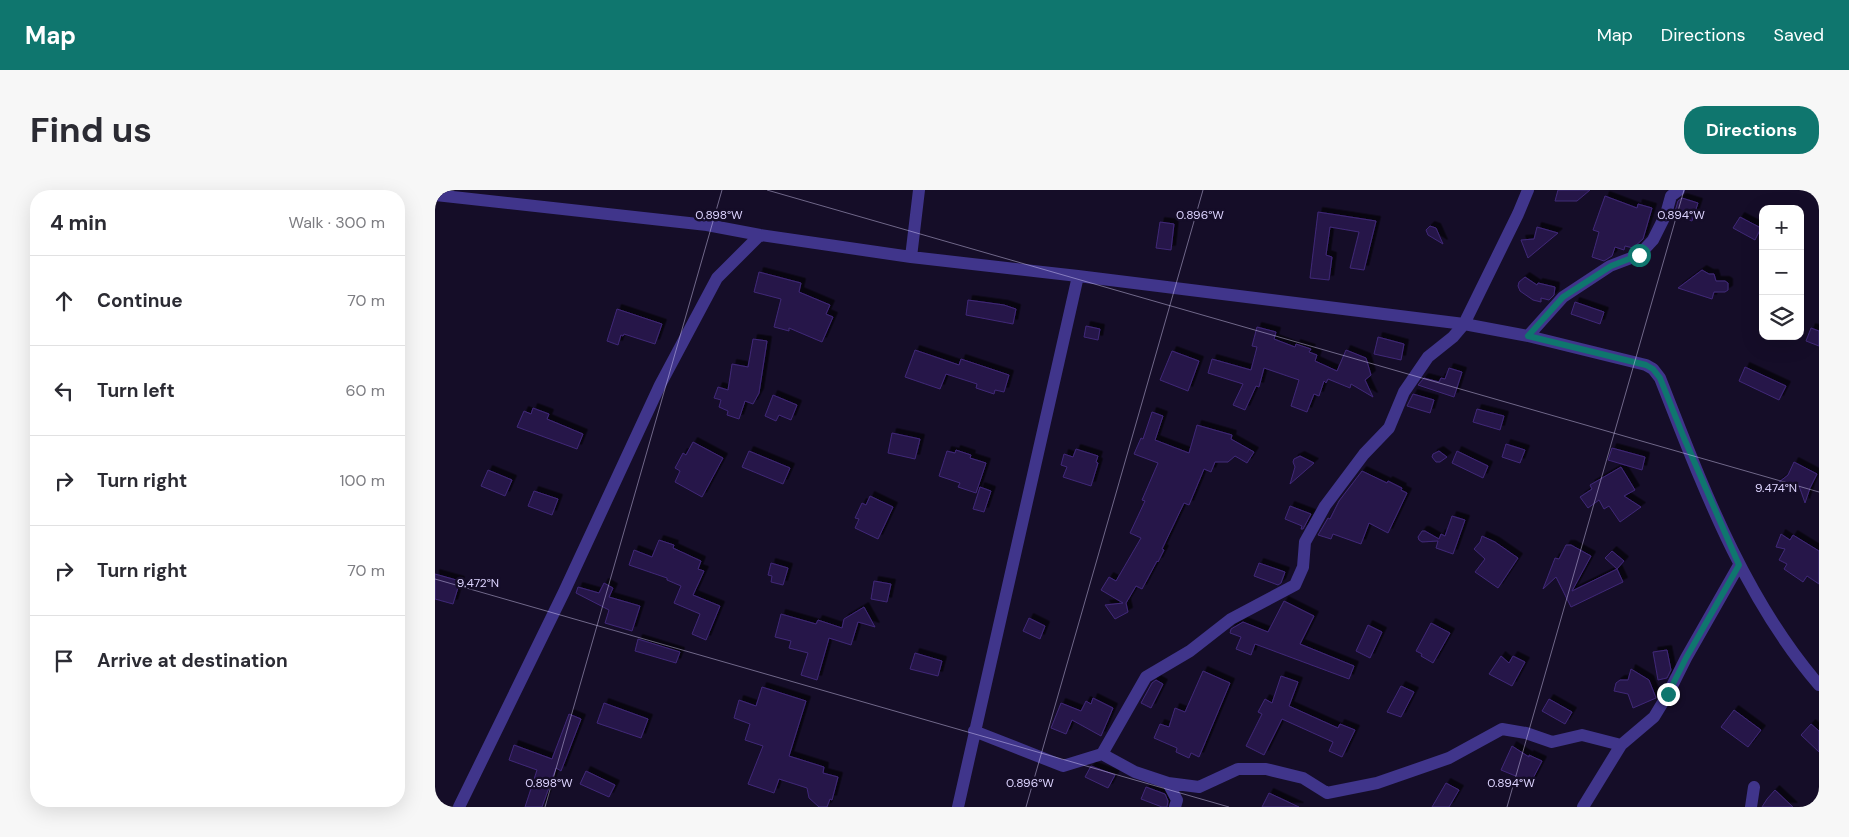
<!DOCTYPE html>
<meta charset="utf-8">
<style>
:root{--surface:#fff;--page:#f7f7f7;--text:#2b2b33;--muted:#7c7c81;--line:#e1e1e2;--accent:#0f766e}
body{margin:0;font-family:"DM Sans",sans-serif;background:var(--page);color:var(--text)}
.controls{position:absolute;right:15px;top:15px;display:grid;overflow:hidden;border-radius:10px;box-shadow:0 5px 20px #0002}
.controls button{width:45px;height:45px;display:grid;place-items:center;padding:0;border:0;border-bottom:1px solid var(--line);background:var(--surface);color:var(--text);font:25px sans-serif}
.stop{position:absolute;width:15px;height:15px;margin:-11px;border:4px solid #0f766e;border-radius:50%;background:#fff}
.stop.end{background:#0f766e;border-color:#fff;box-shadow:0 1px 5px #0008}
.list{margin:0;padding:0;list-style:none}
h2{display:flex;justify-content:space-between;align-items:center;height:65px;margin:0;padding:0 20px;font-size:21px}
h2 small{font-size:16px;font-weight:400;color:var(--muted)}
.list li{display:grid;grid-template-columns:32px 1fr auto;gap:15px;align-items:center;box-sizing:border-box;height:90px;padding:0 20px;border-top:1px solid var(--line)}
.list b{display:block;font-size:19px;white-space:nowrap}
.list em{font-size:16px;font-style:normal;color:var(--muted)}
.icon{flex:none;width:28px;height:28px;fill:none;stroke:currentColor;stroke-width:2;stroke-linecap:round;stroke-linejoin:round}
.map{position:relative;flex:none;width:1384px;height:617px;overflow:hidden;border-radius:20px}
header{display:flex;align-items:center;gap:30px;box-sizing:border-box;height:70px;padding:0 25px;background:var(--accent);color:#fff}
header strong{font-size:24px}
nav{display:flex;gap:28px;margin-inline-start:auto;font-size:18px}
.intro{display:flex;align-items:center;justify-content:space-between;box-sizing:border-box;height:120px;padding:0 30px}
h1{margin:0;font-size:35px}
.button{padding:12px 22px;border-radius:20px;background:var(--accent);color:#fff;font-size:18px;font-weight:700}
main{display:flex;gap:30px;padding:0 30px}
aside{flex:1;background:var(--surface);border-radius:20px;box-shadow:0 5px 20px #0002}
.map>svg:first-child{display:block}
.building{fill:#27184a;stroke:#402878;filter:url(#shadow)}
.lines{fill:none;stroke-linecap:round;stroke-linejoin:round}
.minor{stroke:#40358b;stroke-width:12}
.route{stroke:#0f766e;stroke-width:6}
.ticks{fill:none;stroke:#ddd4ff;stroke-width:1;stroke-opacity:0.45}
.ticks-label{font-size:12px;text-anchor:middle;fill:#ddd4ff;stroke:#150d28;stroke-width:5;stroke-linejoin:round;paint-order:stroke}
</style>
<header>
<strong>Map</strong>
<nav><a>Map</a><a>Directions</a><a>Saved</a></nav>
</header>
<div class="intro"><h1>Find us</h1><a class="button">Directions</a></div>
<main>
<aside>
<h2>4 min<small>Walk · 300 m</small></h2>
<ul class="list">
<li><svg class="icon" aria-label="ahead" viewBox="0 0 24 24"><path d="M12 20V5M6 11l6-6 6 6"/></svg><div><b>Continue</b></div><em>70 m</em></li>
<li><svg class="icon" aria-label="left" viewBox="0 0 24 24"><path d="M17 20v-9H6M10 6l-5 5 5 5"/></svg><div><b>Turn left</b></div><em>60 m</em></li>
<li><svg class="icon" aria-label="right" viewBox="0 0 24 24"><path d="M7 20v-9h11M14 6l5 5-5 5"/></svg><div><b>Turn right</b></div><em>100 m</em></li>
<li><svg class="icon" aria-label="right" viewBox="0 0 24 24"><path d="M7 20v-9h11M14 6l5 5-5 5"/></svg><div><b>Turn right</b></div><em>70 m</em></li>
<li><svg class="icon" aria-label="arrive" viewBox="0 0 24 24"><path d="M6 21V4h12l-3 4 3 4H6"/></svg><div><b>Arrive at destination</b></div></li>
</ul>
</aside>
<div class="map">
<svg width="1384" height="617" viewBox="0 0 1384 617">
<defs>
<filter id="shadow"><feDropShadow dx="4.5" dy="-4.5" stdDeviation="0" flood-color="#0009"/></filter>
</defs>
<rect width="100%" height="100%" fill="#150d28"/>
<path class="building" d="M 1123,0 L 1155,0 L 1142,11 L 1120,11 Z
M 1170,6 L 1202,18 L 1203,14 L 1217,18 L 1208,49 L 1198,58 L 1190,56 L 1189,60 L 1180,57 L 1177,66 L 1169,71 L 1157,67 L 1164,42 L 1158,40 Z
M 1247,8 L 1263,13 L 1257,31 L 1239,25 L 1243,11 Z
M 883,22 L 941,31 L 929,80 L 915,78 L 924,42 L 895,37 L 891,65 L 897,67 L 894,90 L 875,88 Z
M 1305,27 L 1326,38 L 1320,50 L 1298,38 Z
M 725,32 L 739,34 L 736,60 L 721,58 Z
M 995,36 L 1001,38 L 1008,54 L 993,45 L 991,40 Z
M 1102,37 L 1123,43 L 1093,68 L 1086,50 L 1099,49 Z
M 1267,80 L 1274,84 L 1279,84 L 1281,91 L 1290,91 L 1293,93 L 1293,100 L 1290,102 L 1279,102 L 1277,109 L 1243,98 Z
M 324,82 L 366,93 L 364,102 L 395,115 L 391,124 L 398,127 L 387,152 L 354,138 L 354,141 L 339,137 L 346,109 L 319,102 Z
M 1090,87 L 1102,95 L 1103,93 L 1120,97 L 1119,105 L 1114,110 L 1106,108 L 1106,112 L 1098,110 L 1085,101 L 1083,96 L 1084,92 Z
M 533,110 L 569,115 L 581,119 L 578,134 L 531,125 Z
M 1140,112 L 1169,122 L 1165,134 L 1136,124 Z
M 182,119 L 227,134 L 220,154 L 189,144 L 188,146 L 186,145 L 183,155 L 172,151 Z
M 651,136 L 665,139 L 663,150 L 649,147 Z
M 822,137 L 841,142 L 839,149 L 860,157 L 861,154 L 876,159 L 874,162 L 882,165 L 880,171 L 902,181 L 911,160 L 931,168 L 936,185 L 930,190 L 938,207 L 916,194 L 915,198 L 893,189 L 891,193 L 889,191 L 884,206 L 879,204 L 872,222 L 856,216 L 864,190 L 829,178 L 824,197 L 821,196 L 810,220 L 798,215 L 808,194 L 773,183 L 777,169 L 816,180 L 822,157 L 817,156 Z
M 1376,138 L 1384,141 L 1384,156 L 1371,151 Z
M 943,147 L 969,154 L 966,170 L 939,164 Z
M 318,149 L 332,151 L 324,203 L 318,214 L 310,211 L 304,229 L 292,225 L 293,221 L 284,217 L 286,210 L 279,208 L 283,197 L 293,200 L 297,174 L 313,177 Z
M 480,160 L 524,175 L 526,169 L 574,185 L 569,202 L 560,200 L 559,204 L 541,198 L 542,194 L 511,184 L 505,199 L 470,187 Z
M 737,161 L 764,171 L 753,201 L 725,190 Z
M 1310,177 L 1351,196 L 1344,210 L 1304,191 Z
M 1014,178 L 1027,182 L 1019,207 L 983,195 L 989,188 L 1004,192 L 1006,188 L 1010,189 Z
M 978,204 L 999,210 L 995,223 L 972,216 Z
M 338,205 L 362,215 L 356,230 L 344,225 L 341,231 L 330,226 Z
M 98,218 L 114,224 L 112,229 L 148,244 L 142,259 L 82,237 L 89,221 L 96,224 Z
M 1042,219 L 1069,226 L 1065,240 L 1038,232 Z
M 717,222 L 728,226 L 720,250 L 754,263 L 762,235 L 797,245 L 796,249 L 819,262 L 812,273 L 800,266 L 793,272 L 780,272 L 776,282 L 769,279 L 754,315 L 749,313 L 727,359 L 729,360 L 723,372 L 722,371 L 707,399 L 701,396 L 691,413 L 693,422 L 680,429 L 670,415 L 688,413 L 666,400 L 674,387 L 681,391 L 706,348 L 695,343 L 710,311 L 707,310 L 723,273 L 699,264 L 706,248 L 708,249 Z
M 457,243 L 485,249 L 480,269 L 453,263 Z
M 258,252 L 288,268 L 267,307 L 240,292 L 245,281 L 240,278 L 248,263 L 251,265 Z
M 1071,254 L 1090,260 L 1085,273 L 1067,267 Z
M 1177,258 L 1210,267 L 1207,280 L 1173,270 Z
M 641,259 L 663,266 L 661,272 L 663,273 L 656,296 L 628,287 L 632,277 L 626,275 L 629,264 L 638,267 Z
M 521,260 L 536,265 L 535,268 L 551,273 L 541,303 L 523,297 L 525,293 L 504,286 L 512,261 L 520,263 Z
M 314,261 L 355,278 L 348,294 L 307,277 Z
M 1004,261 L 1012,267 L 1005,272 L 1001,272 L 997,267 L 998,264 Z
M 1022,261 L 1053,276 L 1048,288 L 1017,273 Z
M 865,266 L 879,273 L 855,294 L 860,277 L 858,272 L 859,269 Z
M 1359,272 L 1382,284 L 1375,298 L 1370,313 L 1363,293 L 1339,296 L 1353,285 Z
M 1186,277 L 1200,300 L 1189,306 L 1206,317 L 1185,332 L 1174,316 L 1169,319 L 1164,310 L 1153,318 L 1145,307 L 1157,299 L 1155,295 Z
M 53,280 L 77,290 L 70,306 L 46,296 Z
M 927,281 L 952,293 L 953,291 L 967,298 L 966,300 L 972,303 L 953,343 L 934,333 L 926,354 L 898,344 L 896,349 L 883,345 L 893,328 L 895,329 L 904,311 Z
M 545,297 L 556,301 L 549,322 L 538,319 Z
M 99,301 L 123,309 L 117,325 L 93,316 Z
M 435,306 L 458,317 L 443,349 L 420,338 L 424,329 L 420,328 L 427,313 L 431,315 Z
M 855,316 L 876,324 L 868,339 L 866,339 L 867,336 L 850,329 Z
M 1017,326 L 1030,330 L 1018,364 L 1001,358 L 1003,351 L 987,352 L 984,350 L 983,347 L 987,341 L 990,341 L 1004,349 L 1006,344 L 1010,346 Z
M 1346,344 L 1355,350 L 1358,345 L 1384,361 L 1384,394 L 1372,386 L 1368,392 L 1349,379 L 1352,374 L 1344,370 L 1350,359 L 1341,357 Z
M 1047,346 L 1060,352 L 1083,368 L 1063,398 L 1040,382 L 1050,369 L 1039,359 L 1045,352 Z
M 224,350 L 239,355 L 238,358 L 266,371 L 263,379 L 269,381 L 258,405 L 285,416 L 271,450 L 257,444 L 265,424 L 239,413 L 246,396 L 232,390 L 232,388 L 194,375 L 199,360 L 217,367 Z
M 1131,355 L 1136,355 L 1156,366 L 1137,401 L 1182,379 L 1188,392 L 1136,417 L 1121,387 L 1108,399 L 1120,368 L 1124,369 Z
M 1177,361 L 1189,371 L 1182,379 L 1170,368 Z
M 336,373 L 353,378 L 348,395 L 336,392 L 337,386 L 333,385 Z
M 824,373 L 850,382 L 846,393 L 843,395 L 819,386 Z
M 0,384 L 25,391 L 18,414 L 0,409 Z
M 439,391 L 456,394 L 452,412 L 436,409 Z
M 169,393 L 178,398 L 174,407 L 205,416 L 197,441 L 170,433 L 174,420 L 141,403 L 143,397 L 164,403 Z
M 849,411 L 879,426 L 865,454 L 919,476 L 914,489 L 820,454 L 816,465 L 801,459 L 806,447 L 795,443 L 796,439 L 808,432 L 833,442 Z
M 429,417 L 440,437 L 423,432 L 416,455 L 394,448 L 382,490 L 366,485 L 373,463 L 354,458 L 356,451 L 340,447 L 346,424 L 381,434 L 383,430 L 407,438 L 409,429 Z
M 594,428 L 610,436 L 605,449 L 588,441 Z
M 996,433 L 1015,443 L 998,473 L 986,466 L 987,464 L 981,461 Z
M 933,435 L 947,442 L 935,468 L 921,461 Z
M 203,449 L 245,462 L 241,473 L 200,461 Z
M 1232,460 L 1236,480 L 1232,488 L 1223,490 L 1218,462 Z
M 480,463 L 507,471 L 503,486 L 475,479 Z
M 1066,466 L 1074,473 L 1078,466 L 1090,472 L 1077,496 L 1054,484 Z
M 1196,479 L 1214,490 L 1221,508 L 1198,518 L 1193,504 L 1179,501 L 1181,493 L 1185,490 L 1193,490 Z
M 768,481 L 795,493 L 764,567 L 756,563 L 754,568 L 741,562 L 742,558 L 719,548 L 725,534 L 734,537 L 740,518 L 750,522 Z
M 846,486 L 863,492 L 854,516 L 903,538 L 905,534 L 920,540 L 907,567 L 894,561 L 898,552 L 847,529 L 829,565 L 811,556 L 827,524 L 823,522 L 830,509 L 837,513 Z
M 721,490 L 728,494 L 716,518 L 706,513 L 717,493 Z
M 966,496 L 979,502 L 966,527 L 952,522 Z
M 327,497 L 371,511 L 354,566 L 389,577 L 388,583 L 403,587 L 397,610 L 395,609 L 392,617 L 384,617 L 374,608 L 372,598 L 344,589 L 339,603 L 313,594 L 328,556 L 310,550 L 315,534 L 299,528 L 304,510 L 321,516 Z
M 658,508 L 678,518 L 666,546 L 637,530 L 631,544 L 616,538 L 626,513 L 646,521 L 651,511 L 656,514 Z
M 1114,509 L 1137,522 L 1130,534 L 1107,521 Z
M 169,513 L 213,529 L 206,548 L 162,533 Z
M 1299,520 L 1326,540 L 1313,557 L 1286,537 Z
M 134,524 L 146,529 L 126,581 L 121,578 L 107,617 L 90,617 L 102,580 L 74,570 L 79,555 L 117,569 Z
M 1376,534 L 1384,541 L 1384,562 L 1366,545 Z
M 1077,556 L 1094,567 L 1094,565 L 1107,571 L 1094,596 L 1082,589 L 1083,587 L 1066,580 Z
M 656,576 L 680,585 L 673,598 L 650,587 Z
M 151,581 L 180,595 L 174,607 L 145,594 Z
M 1011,593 L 1024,600 L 1014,617 L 997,617 Z
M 711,597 L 730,604 L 733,611 L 732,617 L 727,617 L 706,609 Z
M 1340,600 L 1358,617 L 1327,617 L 1332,609 Z
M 834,603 L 864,617 L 827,617 Z"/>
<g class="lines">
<path class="minor" d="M 0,5 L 272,35 L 325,45 L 476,67 L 643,86 L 1029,134 L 1093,146 L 1211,175 L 1218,179 L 1225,188 C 1267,294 1308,407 1384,495
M 476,67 L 484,0
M 1093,146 L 1128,107 L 1175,76 L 1204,65 L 1218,50 L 1231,24 L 1236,6 L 1244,0
M 539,541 L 628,576 L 667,564 L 700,582 L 733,593 L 764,597 L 803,579 L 831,579 L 868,588 L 892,603 L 942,593 L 1014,568 L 1067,539 L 1091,543 L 1117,552 L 1147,545 L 1186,555
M 667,564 L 711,487 L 755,461 L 796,429 L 860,395 L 868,377 L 870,352 L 890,316 L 929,264 L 954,238 L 969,202 L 993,167 L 1018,147 L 1029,134 L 1083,24 L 1093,0
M 733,593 L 742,610 L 740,617
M 24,617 L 129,402 L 225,195 L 282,88 L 325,45
M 523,617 L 643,86
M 1148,617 L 1186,555 L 1219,527 L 1233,504 L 1251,468 L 1304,375
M 1316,617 L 1319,597"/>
</g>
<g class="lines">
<path class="route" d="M 1204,65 L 1176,76 L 1128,107 L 1093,146 L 1211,175 L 1218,179 L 1225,188 L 1249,248 L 1304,375 L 1251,468 L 1233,504"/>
</g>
<path class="ticks" d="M 332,0 L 1384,302M 0,389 L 794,617M 110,617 L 287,0M 591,617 L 768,0M 1072,617 L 1249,0"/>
<g class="ticks-label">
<text x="284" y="29">0.898°W</text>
<text x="765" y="29">0.896°W</text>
<text x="1246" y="29">0.894°W</text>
<text x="1341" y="302">9.474°N</text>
<text x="43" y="397">9.472°N</text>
<text x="114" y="597">0.898°W</text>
<text x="595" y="597">0.896°W</text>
<text x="1076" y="597">0.894°W</text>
</g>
</svg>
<div class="controls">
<button>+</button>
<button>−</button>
<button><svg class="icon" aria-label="layers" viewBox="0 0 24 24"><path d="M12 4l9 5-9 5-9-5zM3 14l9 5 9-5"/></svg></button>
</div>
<div class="stop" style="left:1204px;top:65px"></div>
<div class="stop end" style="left:1233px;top:504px"></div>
</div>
</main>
